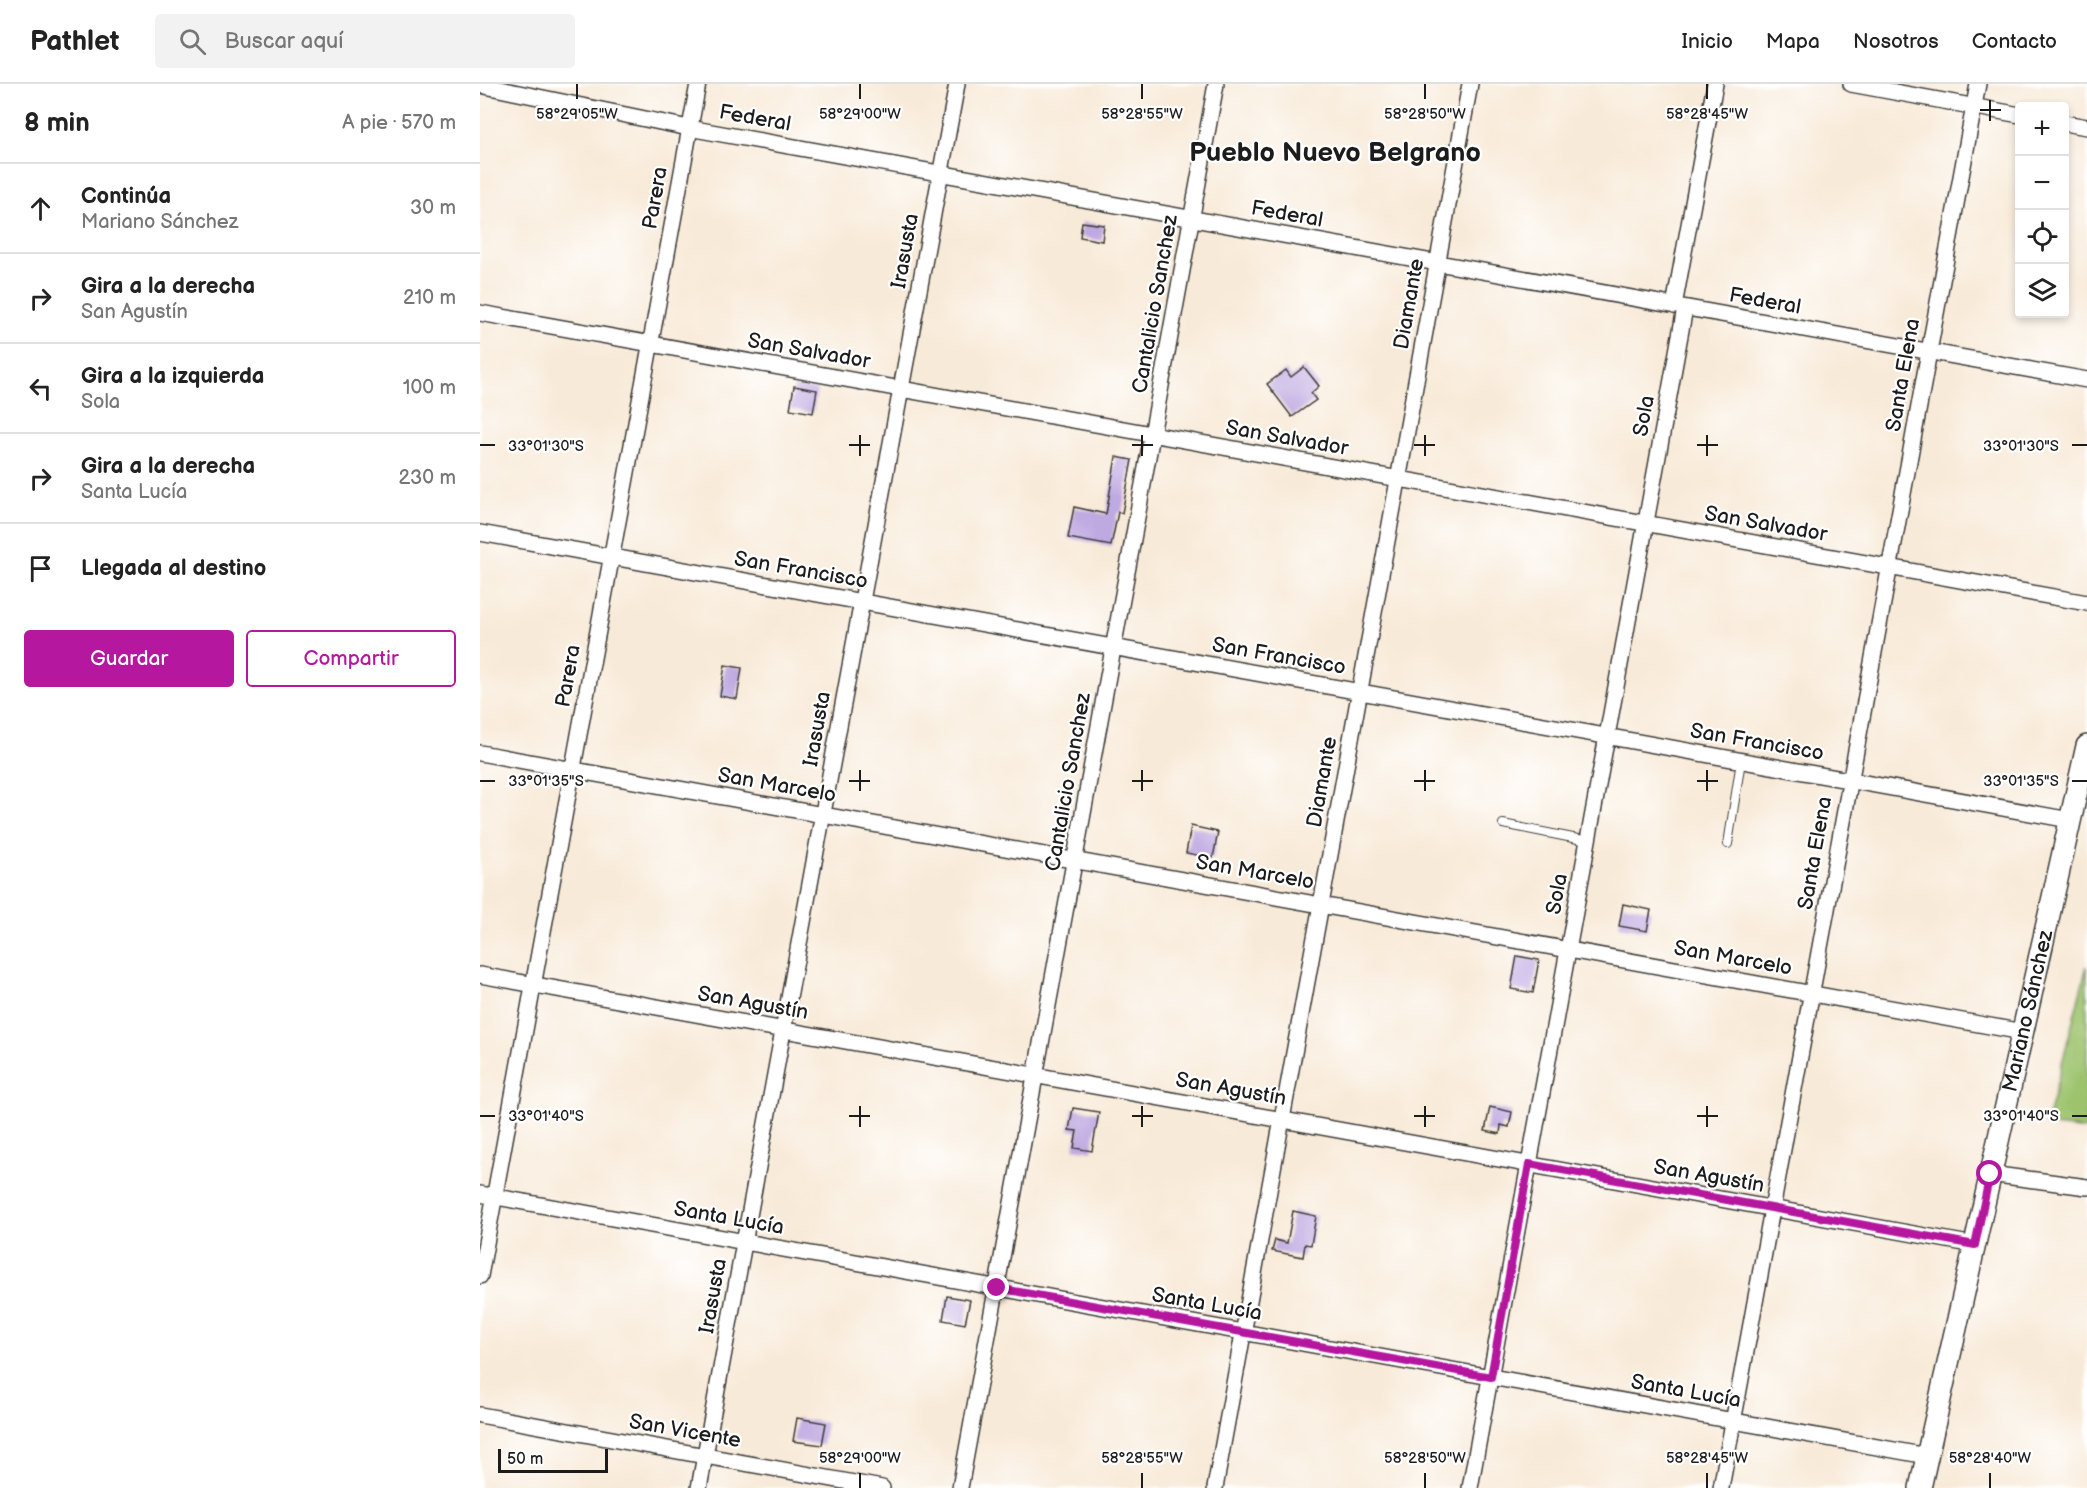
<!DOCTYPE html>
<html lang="es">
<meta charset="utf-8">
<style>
:root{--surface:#fff;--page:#f2f2f2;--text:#222;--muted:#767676;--line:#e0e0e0;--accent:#b5179e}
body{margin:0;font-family:"Balsamiq Sans",sans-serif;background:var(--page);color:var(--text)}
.controls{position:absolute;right:18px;top:18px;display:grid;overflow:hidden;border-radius:6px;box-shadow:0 3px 9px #0003}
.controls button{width:54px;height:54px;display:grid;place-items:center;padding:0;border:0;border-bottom:2px solid var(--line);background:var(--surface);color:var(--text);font:30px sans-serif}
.scale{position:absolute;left:18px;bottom:15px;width:110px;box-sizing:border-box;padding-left:6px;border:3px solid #1c1c1c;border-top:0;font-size:16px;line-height:21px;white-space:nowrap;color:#1c1c1c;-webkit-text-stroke:4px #fff;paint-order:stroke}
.stop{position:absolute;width:18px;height:18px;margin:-14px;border:4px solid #b5179e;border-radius:50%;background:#fff}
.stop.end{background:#b5179e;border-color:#fff;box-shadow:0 2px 6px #0008}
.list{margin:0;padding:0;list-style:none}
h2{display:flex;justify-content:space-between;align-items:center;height:78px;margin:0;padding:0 24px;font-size:26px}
h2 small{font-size:20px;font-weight:400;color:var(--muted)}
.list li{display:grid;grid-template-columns:39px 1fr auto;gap:18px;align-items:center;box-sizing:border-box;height:90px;padding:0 24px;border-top:2px solid var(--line)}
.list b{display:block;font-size:22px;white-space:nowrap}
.list p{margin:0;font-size:20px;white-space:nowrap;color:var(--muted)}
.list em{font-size:20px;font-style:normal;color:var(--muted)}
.actions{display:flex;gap:12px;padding:18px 24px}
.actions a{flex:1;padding:14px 0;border:2px solid var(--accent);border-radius:6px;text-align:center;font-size:21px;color:var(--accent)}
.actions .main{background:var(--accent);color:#fff}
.icon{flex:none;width:33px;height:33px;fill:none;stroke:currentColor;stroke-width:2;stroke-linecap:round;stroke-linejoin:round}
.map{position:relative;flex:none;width:1607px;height:1404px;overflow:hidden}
header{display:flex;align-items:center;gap:36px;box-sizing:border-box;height:84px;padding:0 30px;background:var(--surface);border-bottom:2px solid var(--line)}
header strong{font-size:28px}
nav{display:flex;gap:33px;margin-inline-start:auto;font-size:21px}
.search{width:420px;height:54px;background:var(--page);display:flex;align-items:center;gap:15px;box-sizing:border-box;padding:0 21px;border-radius:6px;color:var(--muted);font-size:22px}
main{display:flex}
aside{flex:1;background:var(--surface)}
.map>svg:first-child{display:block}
.green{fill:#9dc36d;stroke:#5c7044;stroke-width:1.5}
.building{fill:#bfa9e1}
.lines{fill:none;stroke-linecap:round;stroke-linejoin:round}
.lane-casing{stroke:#3d3b38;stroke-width:10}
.street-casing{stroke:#3d3b38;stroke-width:18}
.secondary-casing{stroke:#3d3b38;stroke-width:24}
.lane{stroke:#fff;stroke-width:8}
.street{stroke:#fff;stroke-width:15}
.secondary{stroke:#fff;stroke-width:21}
.route{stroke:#b5179e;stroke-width:8}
.ticks{fill:none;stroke:#1c1c1c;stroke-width:2}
.labels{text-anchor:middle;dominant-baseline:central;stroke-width:4.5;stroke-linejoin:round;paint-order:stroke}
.street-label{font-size:21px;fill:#1c1c1c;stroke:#fff}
.district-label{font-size:27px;font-weight:bold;fill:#1c1c1c;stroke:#fff}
.ticks-label{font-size:15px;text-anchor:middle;fill:#1c1c1c;stroke:#fff;stroke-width:4.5;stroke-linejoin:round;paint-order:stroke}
</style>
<header>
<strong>Pathlet</strong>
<div class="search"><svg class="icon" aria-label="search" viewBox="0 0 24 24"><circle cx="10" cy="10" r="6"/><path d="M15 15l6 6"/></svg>Buscar aquí</div>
<nav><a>Inicio</a><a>Mapa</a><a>Nosotros</a><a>Contacto</a></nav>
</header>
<main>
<aside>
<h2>8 min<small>A pie · 570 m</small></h2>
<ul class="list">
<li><svg class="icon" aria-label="ahead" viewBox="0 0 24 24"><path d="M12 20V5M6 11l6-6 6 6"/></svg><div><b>Continúa</b><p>Mariano Sánchez</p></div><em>30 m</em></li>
<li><svg class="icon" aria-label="right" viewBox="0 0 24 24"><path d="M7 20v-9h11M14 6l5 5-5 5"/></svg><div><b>Gira a la derecha</b><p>San Agustín</p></div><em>210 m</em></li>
<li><svg class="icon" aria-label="left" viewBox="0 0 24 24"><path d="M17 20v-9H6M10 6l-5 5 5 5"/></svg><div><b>Gira a la izquierda</b><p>Sola</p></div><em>100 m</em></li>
<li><svg class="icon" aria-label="right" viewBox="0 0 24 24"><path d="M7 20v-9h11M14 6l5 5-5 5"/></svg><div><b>Gira a la derecha</b><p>Santa Lucía</p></div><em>230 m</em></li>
<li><svg class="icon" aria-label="arrive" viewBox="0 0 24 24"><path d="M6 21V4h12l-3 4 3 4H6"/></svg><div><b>Llegada al destino</b></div></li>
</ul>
<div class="actions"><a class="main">Guardar</a><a>Compartir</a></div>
</aside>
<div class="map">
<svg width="1607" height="1404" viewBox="0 0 1607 1404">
<rect width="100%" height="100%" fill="#fff"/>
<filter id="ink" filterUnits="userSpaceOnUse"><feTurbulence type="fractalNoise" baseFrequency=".0167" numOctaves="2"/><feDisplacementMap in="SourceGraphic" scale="12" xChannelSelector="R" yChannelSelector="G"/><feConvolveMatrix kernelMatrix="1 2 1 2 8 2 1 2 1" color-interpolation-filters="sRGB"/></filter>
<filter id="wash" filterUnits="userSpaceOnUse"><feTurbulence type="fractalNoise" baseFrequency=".008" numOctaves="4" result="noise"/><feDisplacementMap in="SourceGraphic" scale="24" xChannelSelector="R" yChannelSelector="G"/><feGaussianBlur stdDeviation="1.35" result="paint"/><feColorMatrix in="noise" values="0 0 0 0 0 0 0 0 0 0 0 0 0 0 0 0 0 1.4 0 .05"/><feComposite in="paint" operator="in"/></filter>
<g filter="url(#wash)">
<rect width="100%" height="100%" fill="#f8ead8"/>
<path class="green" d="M 1607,882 L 1607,1046 L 1566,1041 Z"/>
<g id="blocks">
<path class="building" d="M 602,138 L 624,141 L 622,157 L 600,153 Z
M 824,283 L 839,302 L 831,309 L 836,316 L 812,333 L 787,300 L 806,286 L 811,293 Z
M 314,302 L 337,306 L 333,329 L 310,325 Z
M 636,373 L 652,376 L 642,429 L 638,428 L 631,462 L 588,454 L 594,423 L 626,430 Z
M 245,581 L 262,584 L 257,615 L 240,612 Z
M 711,742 L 738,748 L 733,774 L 706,769 Z
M 1143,820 L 1171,826 L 1167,847 L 1139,842 Z
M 1037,872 L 1059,876 L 1053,909 L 1031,905 Z
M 1010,1023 L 1032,1028 L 1029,1043 L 1021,1041 L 1020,1050 L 1005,1047 Z
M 593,1024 L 619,1028 L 612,1067 L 594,1064 L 597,1047 L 589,1046 Z
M 813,1127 L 836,1132 L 831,1161 L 825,1160 L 823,1173 L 792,1167 L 795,1156 L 807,1159 Z
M 467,1212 L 490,1216 L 485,1240 L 463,1236 Z
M 317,1334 L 346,1339 L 342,1361 L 313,1357 Z"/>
</g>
</g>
<g filter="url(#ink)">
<use href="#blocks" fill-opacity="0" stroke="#3d3b38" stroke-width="1.5"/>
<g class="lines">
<g class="lane-casing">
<path id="lane" d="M 1023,740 L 1108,757
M 1248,760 L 1261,677"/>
</g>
<g class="street-casing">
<path id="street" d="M 1371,0 L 1540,31
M 0,1 L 209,44 L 1607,296
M 1584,39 L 1607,43
M 1194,222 L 1235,0
M 0,229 L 1607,519
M 0,449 L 1590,736
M 0,669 L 1543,948
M 0,891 L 1495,1161
M 1510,1090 L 1607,1103
M 0,1110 L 1447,1372
M 0,1192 L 218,0
M 0,1331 L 402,1404
M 219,1404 L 477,0
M 480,1404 L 736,0
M 735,1404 L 990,0
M 990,1404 L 1205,224
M 1241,1404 L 1498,0"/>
</g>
<g class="secondary-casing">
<g id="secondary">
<path id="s1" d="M 1440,1404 L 1607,662"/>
</g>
</g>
<use href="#lane" class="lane"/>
<use href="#street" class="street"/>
<use href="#secondary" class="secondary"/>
</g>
</g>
<g class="lines" filter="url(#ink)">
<path class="route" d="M 517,1204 L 1011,1293 L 1049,1080 L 1495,1161 L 1510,1090"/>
</g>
<path class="ticks" d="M 97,0 L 97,15M 380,0 L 380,15M 662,0 L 662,15M 945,0 L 945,15M 1227,0 L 1227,15M 1510,16 L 1510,37M 1500,26 L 1521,26M 380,351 L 380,372M 662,351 L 662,372M 945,351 L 945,372M 1227,351 L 1227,372M 0,361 L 15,361M 369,361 L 390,361M 652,361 L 673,361M 934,361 L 955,361M 1217,361 L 1238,361M 1592,361 L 1607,361M 380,686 L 380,707M 662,686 L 662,707M 945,686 L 945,707M 1227,686 L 1227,707M 0,697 L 15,697M 369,697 L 390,697M 652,697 L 673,697M 934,697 L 955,697M 1217,697 L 1238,697M 1592,697 L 1607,697M 380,1022 L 380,1043M 662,1022 L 662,1043M 945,1022 L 945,1043M 1227,1022 L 1227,1043M 0,1032 L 15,1032M 369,1032 L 390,1032M 652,1032 L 673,1032M 934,1032 L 955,1032M 1217,1032 L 1238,1032M 1592,1032 L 1607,1032M 380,1389 L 380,1404M 662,1389 L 662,1404M 945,1389 L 945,1404M 1227,1389 L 1227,1404M 1510,1389 L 1510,1404"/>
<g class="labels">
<g class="street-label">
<text transform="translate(275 34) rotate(10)">Federal</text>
<text transform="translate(175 114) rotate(-80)">Parera</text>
<text transform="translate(807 130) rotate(10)">Federal</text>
<text transform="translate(425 167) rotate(-80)">Irasusta</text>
<text transform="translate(1285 217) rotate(10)">Federal</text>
<text transform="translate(675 220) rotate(-80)">Cantalicio Sanchez</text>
<text transform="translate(929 220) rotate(-80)">Diamante</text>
<text transform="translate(329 267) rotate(10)">San Salvador</text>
<text transform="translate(1423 291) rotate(-80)">Santa Elena</text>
<text transform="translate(1164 332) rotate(-80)">Sola</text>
<text transform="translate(807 354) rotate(10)">San Salvador</text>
<text transform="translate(1286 440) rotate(10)">San Salvador</text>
<text transform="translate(321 486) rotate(10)">San Francisco</text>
<text transform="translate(799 572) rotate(10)">San Francisco</text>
<text transform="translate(88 592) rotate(-80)">Parera</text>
<text transform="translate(337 645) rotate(-80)">Irasusta</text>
<text transform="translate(1277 658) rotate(10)">San Francisco</text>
<text transform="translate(588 698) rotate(-80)">Cantalicio Sanchez</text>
<text transform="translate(842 698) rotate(-80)">Diamante</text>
<text transform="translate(297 701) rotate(10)">San Marcelo</text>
<text transform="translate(1335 769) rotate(-80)">Santa Elena</text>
<text transform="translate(775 788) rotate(10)">San Marcelo</text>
<text transform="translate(1077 810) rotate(-80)">Sola</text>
<text transform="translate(1253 874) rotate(10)">San Marcelo</text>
<text transform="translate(273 919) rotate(10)">San Agustín</text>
<text stroke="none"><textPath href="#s1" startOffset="489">Mariano Sánchez</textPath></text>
<text transform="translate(751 1005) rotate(10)">San Agustín</text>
<text transform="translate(1229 1092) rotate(10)">San Agustín</text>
<text transform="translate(249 1134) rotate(10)">Santa Lucía</text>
<text transform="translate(233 1212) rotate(-80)">Irasusta</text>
<text transform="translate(727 1220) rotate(10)">Santa Lucía</text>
<text transform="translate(1206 1307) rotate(10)">Santa Lucía</text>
<text transform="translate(205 1347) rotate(10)">San Vicente</text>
</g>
<g class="district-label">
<text x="855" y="69">Pueblo Nuevo Belgrano</text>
</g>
</g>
<g class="ticks-label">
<text x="97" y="35">58°29'05"W</text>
<text x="380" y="35">58°29'00"W</text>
<text x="662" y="35">58°28'55"W</text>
<text x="945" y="35">58°28'50"W</text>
<text x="1227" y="35">58°28'45"W</text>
<text x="66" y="367">33°01'30"S</text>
<text x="1541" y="367">33°01'30"S</text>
<text x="66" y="702">33°01'35"S</text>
<text x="1541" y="702">33°01'35"S</text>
<text x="66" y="1037">33°01'40"S</text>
<text x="1541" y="1037">33°01'40"S</text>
<text x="380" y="1379">58°29'00"W</text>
<text x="662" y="1379">58°28'55"W</text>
<text x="945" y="1379">58°28'50"W</text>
<text x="1227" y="1379">58°28'45"W</text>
<text x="1510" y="1379">58°28'40"W</text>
</g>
</svg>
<div class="controls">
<button>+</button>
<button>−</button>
<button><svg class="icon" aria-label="locate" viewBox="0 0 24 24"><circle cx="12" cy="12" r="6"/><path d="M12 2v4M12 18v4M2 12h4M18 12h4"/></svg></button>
<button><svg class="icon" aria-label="layers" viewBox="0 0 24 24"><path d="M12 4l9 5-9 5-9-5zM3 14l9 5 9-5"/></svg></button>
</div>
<div class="scale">50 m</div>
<div class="stop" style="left:1510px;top:1090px"></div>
<div class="stop end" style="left:517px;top:1204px"></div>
</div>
</main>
